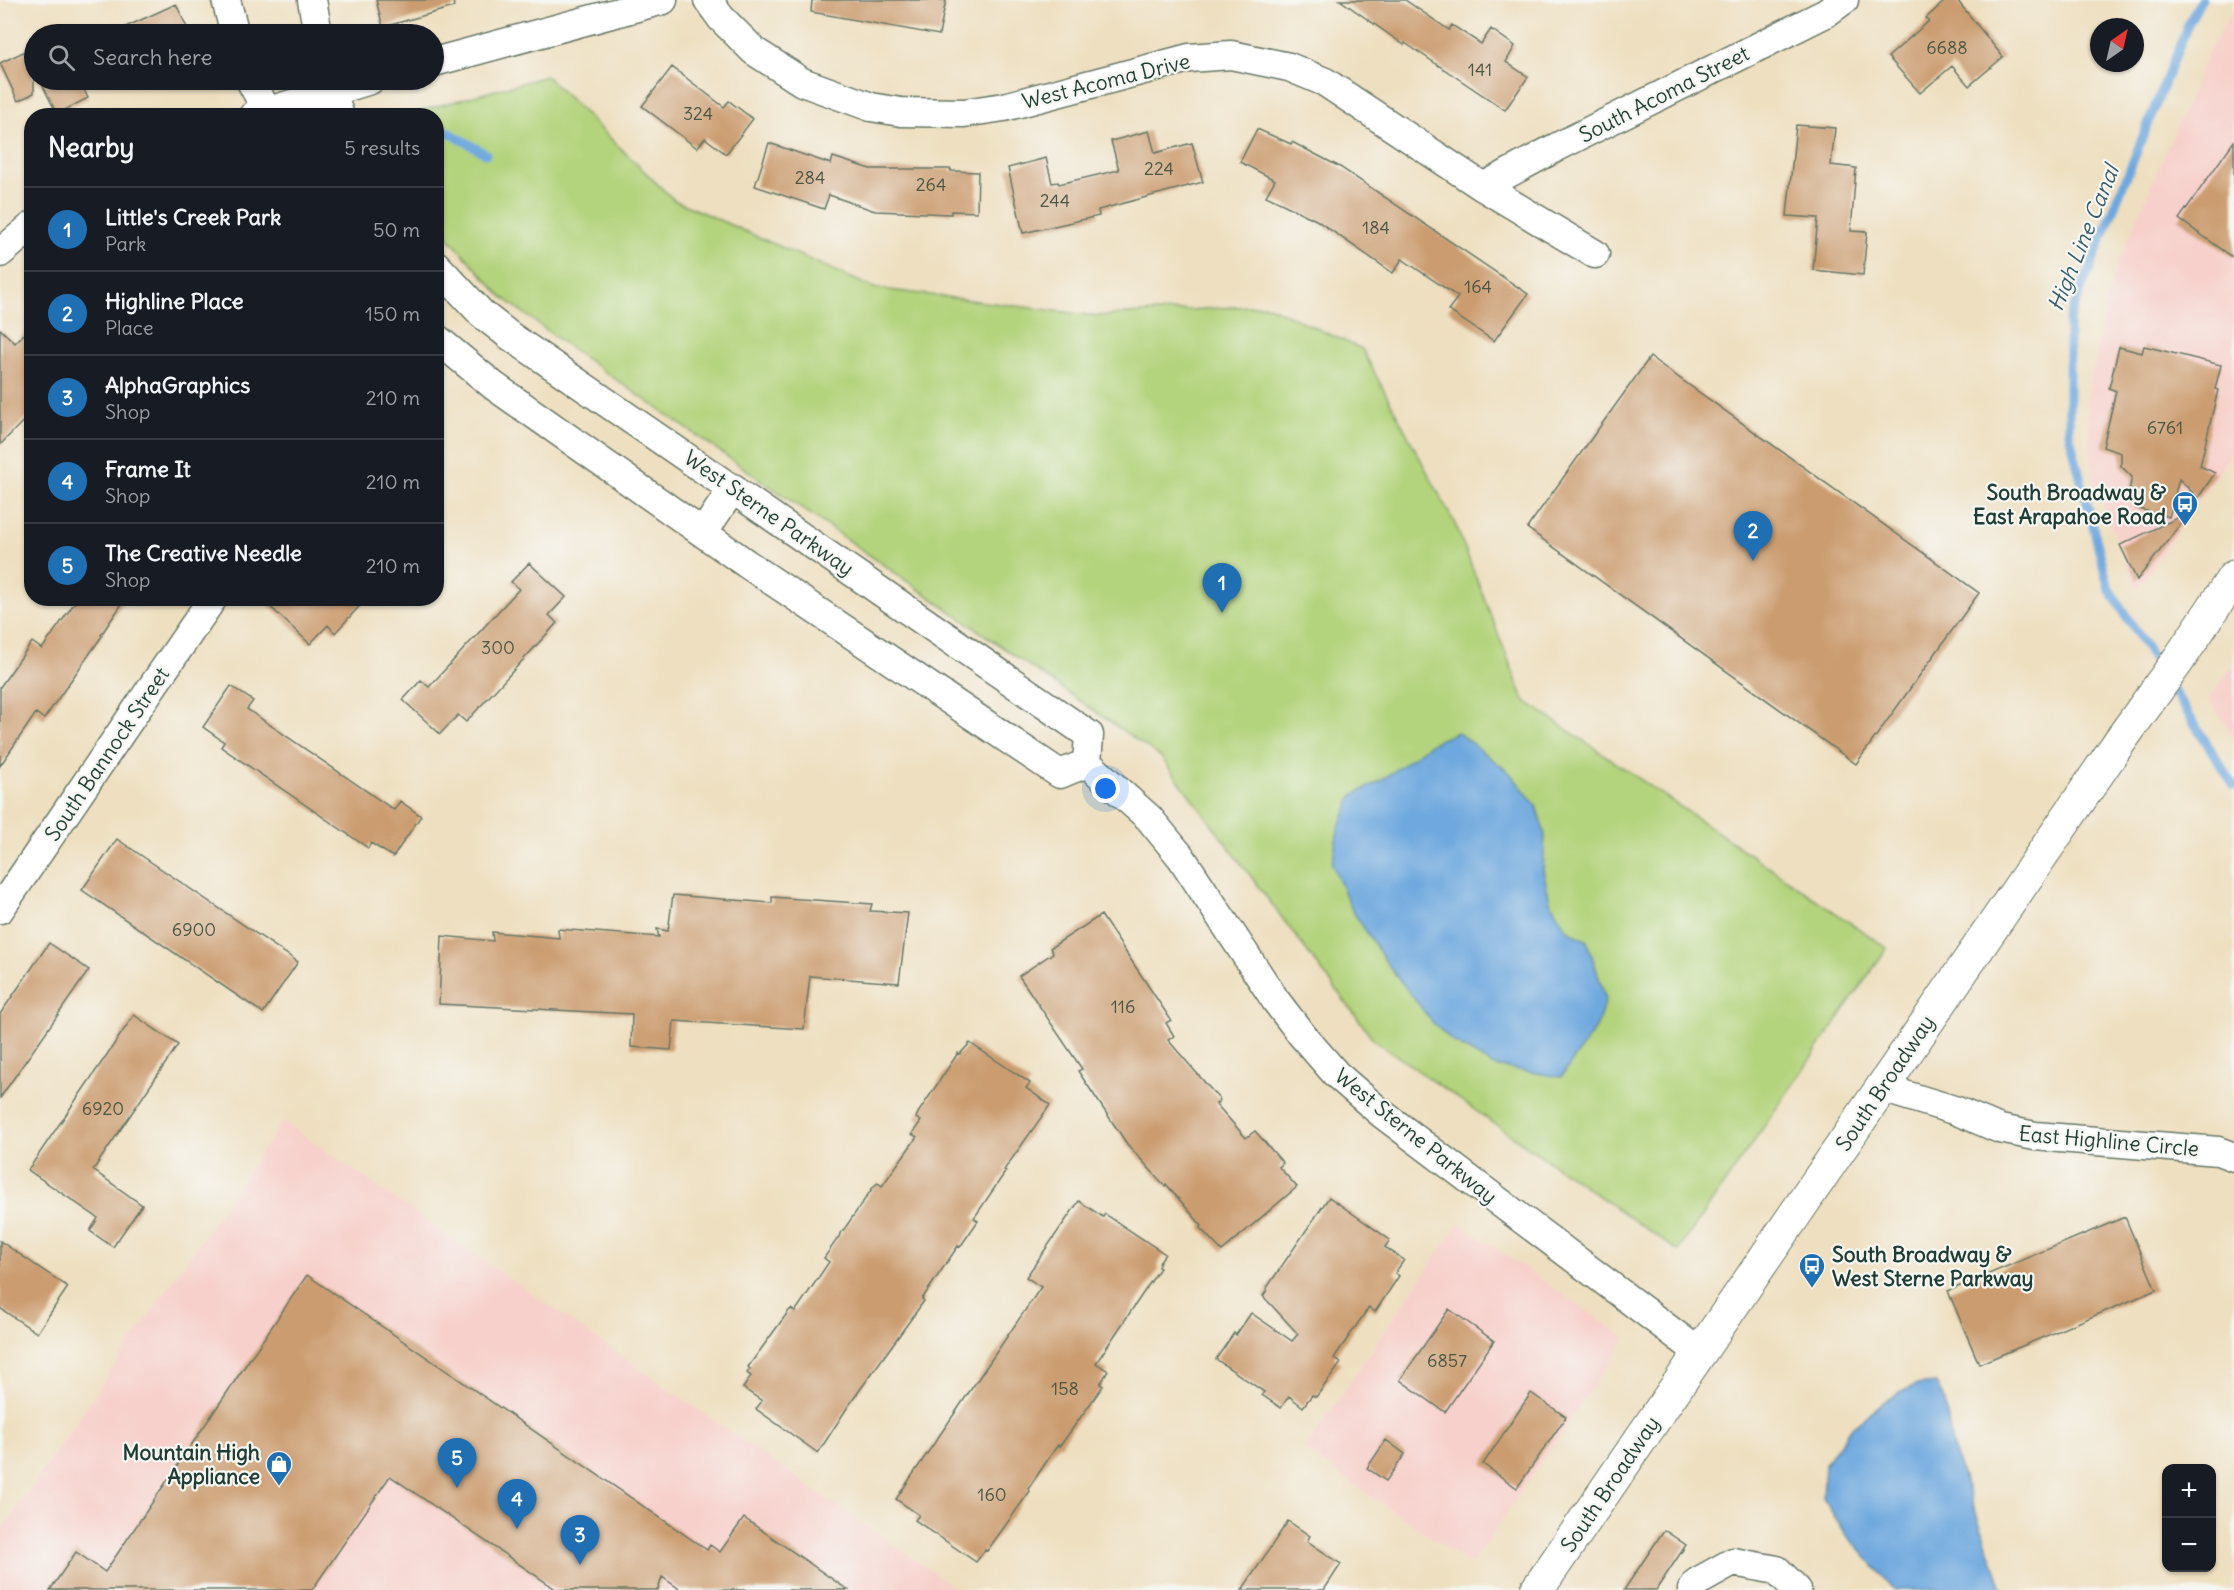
<!DOCTYPE html>
<meta charset="utf-8">
<style>
:root{--surface:#171b24;--page:#242831;--text:#f1f3f6;--muted:#9ea1a6;--line:#363941;--accent:#1f6fb2}
body{margin:0;font-family:Delius,sans-serif;background:var(--page);color:var(--text)}
.controls{position:absolute;right:18px;bottom:18px;display:grid;overflow:hidden;border-radius:12px;box-shadow:0 2px 4px #0004}
.controls button{width:54px;height:54px;display:grid;place-items:center;padding:0;border:0;border-bottom:2px solid var(--line);background:var(--surface);color:var(--text);font:30px sans-serif}
.compass{position:absolute;left:2090px;top:18px;width:54px;height:54px;border-radius:50%;background:var(--surface);box-shadow:0 2px 4px #0004;rotate:34deg}
.you{position:absolute;left:1106px;top:789px;width:21px;height:21px;margin:-15px;border:4px solid #fff;border-radius:50%;background:#1a73e8;box-shadow:0 0 0 9px #1a73e833}
.badge{display:grid;place-items:center;width:39px;height:39px;border-radius:50%;background:var(--accent);color:#fff;font-size:20px;font-weight:700}
.pin{position:absolute;translate:-50% -50px;filter:drop-shadow(0 2px 3px #0008)}
.pin::after{content:'';position:absolute;top:32px;width:21px;height:18px;background:inherit;clip-path:polygon(0 0,100% 0,50% 100%)}
.list{margin:0;padding:0;list-style:none}
h2{display:flex;justify-content:space-between;align-items:center;height:78px;margin:0;padding:0 24px;font-size:26px}
h2 small{font-size:20px;font-weight:400;color:var(--muted)}
.list li{display:grid;grid-template-columns:39px 1fr auto;gap:18px;align-items:center;box-sizing:border-box;height:84px;padding:0 24px;border-top:2px solid var(--line)}
.list b{display:block;font-size:22px;white-space:nowrap}
.list p{margin:0;font-size:20px;white-space:nowrap;color:var(--muted)}
.list em{font-size:20px;font-style:normal;color:var(--muted)}
.icon{flex:none;width:33px;height:33px;fill:none;stroke:currentColor;stroke-width:2;stroke-linecap:round;stroke-linejoin:round}
.map{position:relative;flex:none;width:2234px;height:1590px;overflow:hidden}
.search{position:absolute;background:var(--surface);box-shadow:0 2px 4px #0004;left:24px;top:24px;width:420px;height:66px;display:flex;align-items:center;gap:15px;box-sizing:border-box;padding:0 21px;border-radius:33px;color:var(--muted);font-size:22px}
.panel{position:absolute;background:var(--surface);box-shadow:0 2px 4px #0004;left:24px;top:108px;width:420px;height:498px;border-radius:24px}
.map>svg:first-child{display:block}
.built{fill:#f7d0cb}
.green{fill:#b3d37b;stroke:#698858;stroke-width:1.5}
.water{fill:#6ea8de;stroke:#467289;stroke-width:1.5}
.lines{fill:none;stroke-linecap:round;stroke-linejoin:round}
.stream{stroke:#6ea8de;stroke-width:9}
.building{fill:#cb9c70}
.street-casing{stroke:#677665;stroke-width:31}
.primary-casing{stroke:#677665;stroke-width:35}
.street{stroke:#fff;stroke-width:28}
.primary{stroke:#fff;stroke-width:33}
.labels{text-anchor:middle;dominant-baseline:central;stroke-width:4.5;stroke-linejoin:round;paint-order:stroke}
.number-label{font-size:18px;fill:#4a5543}
.street-label{font-size:21px;fill:#1f3d34;stroke:#f6f6f2}
.poi-label{font-size:21px;font-weight:bold;fill:#1f3d34;stroke:#f6f6f2;text-anchor:end}
.water-label{font-size:22px;font-style:italic;fill:#375d67;stroke:#f6f6f2}
</style>
<div class="map">
<svg width="2234" height="1590" viewBox="0 0 2234 1590">
<rect width="100%" height="100%" fill="#f6f6f2"/>
<filter id="ink" filterUnits="userSpaceOnUse"><feTurbulence type="fractalNoise" baseFrequency=".0167" numOctaves="2"/><feDisplacementMap in="SourceGraphic" scale="12" xChannelSelector="R" yChannelSelector="G"/><feConvolveMatrix kernelMatrix="1 2 1 2 8 2 1 2 1" color-interpolation-filters="sRGB"/></filter>
<filter id="wash" filterUnits="userSpaceOnUse"><feTurbulence type="fractalNoise" baseFrequency=".008" numOctaves="4" result="noise"/><feDisplacementMap in="SourceGraphic" scale="24" xChannelSelector="R" yChannelSelector="G"/><feGaussianBlur stdDeviation="1.35" result="paint"/><feColorMatrix in="noise" values="0 0 0 0 0 0 0 0 0 0 0 0 0 0 0 0 0 1.4 0 .05"/><feComposite in="paint" operator="in"/></filter>
<g filter="url(#wash)">
<rect width="100%" height="100%" fill="#eedfc0"/>
<path class="built" d="M 2234,8 L 2234,450 L 2137,590 L 2093,481 L 2087,399 L 2112,277 L 2210,49 Z
M 2234,663 L 2234,737 L 2209,699 Z
M 283,1121 L 958,1590 L 0,1590 L 0,1533 Z
M 1459,1223 L 1626,1338 L 1471,1565 L 1304,1450 Z"/>
<path class="green" d="M 546,76 L 674,200 L 874,288 L 1096,316 L 1266,305 L 1362,349 L 1456,526 L 1524,700 L 1887,948 L 1678,1251 L 1374,1040 L 1161,757 L 566,345 L 501,296 L 437,225 L 436,116 L 402,116 Z"/>
<path class="water" d="M 1457,732 L 1510,773 L 1536,805 L 1545,835 L 1543,870 L 1550,901 L 1566,929 L 1587,941 L 1606,999 L 1596,1028 L 1561,1077 L 1494,1066 L 1453,1042 L 1433,1023 L 1388,965 L 1352,910 L 1332,864 L 1338,830 L 1353,795 L 1382,780 L 1432,743 Z
M 1936,1383 L 1945,1402 L 1952,1445 L 2003,1590 L 1895,1590 L 1846,1534 L 1823,1498 L 1825,1464 L 1852,1427 L 1885,1401 L 1915,1385 Z"/>
<g class="lines">
<path class="stream" d="M 443,129 L 486,154
M 2162,672 L 2109,589 L 2069,433 L 2069,320 L 2189,22 L 2201,0
M 2169,684 L 2234,786"/>
</g>
<g id="blocks">
<path class="building" d="M 376,0 L 453,0 L 454,7 L 383,27 Z
M 812,0 L 946,0 L 939,35 L 811,12 Z
M 1340,0 L 1405,0 L 1449,30 L 1452,25 L 1481,44 L 1491,29 L 1515,46 L 1506,62 L 1528,77 L 1505,110 L 1405,43 L 1404,45 Z
M 1946,0 L 1957,0 L 2003,57 L 1969,86 L 1952,66 L 1920,93 L 1888,57 L 1929,21 L 1926,18 Z
M 176,4 L 190,34 L 110,34 Z
M 34,47 L 34,93 L 18,101 L 0,63 Z
M 672,67 L 724,107 L 729,101 L 753,119 L 726,154 L 705,138 L 697,148 L 642,106 Z
M 40,80 L 79,80 L 88,98 L 57,114 Z
M 1796,125 L 1835,128 L 1831,165 L 1856,168 L 1851,231 L 1867,232 L 1863,275 L 1813,270 L 1818,218 L 1787,216 Z
M 1257,129 L 1291,144 L 1292,142 L 1340,167 L 1528,294 L 1494,341 L 1448,310 L 1458,297 L 1402,259 L 1393,273 L 1316,220 L 1266,196 L 1275,180 L 1240,162 Z
M 1149,131 L 1155,153 L 1192,143 L 1203,182 L 1098,210 L 1099,216 L 1023,233 L 1008,168 L 1046,158 L 1052,183 L 1058,182 L 1059,184 L 1119,170 L 1111,141 Z
M 2234,141 L 2234,258 L 2179,219 Z
M 769,143 L 831,164 L 833,157 L 870,169 L 951,169 L 951,171 L 978,172 L 977,212 L 951,211 L 951,214 L 875,211 L 829,195 L 824,209 L 755,186 Z
M 32,326 L 32,412 L 0,445 L 0,329 L 15,343 Z
M 2144,346 L 2221,365 L 2215,389 L 2218,390 L 2200,466 L 2215,473 L 2198,498 L 2179,479 L 2169,517 L 2135,508 L 2137,503 L 2127,500 L 2132,477 L 2121,466 L 2121,453 L 2103,447 L 2116,391 L 2109,388 L 2119,347 L 2142,353 Z
M 1650,357 L 1979,593 L 1856,764 L 1527,528 Z
M 2190,512 L 2137,580 L 2120,545 Z
M 529,563 L 566,597 L 549,615 L 557,623 L 466,722 L 458,715 L 440,734 L 403,700 L 421,680 L 429,687 L 519,589 L 511,582 Z
M 78,598 L 126,598 L 101,635 L 102,636 L 44,719 L 36,713 L 0,766 L 0,687 L 32,642 L 42,649 Z
M 261,598 L 367,598 L 335,633 L 328,625 L 310,644 Z
M 231,686 L 253,701 L 247,709 L 394,810 L 400,801 L 421,816 L 393,857 L 371,843 L 368,848 L 221,747 L 224,742 L 203,727 Z
M 117,839 L 298,962 L 263,1013 L 82,890 Z
M 673,895 L 772,903 L 772,897 L 872,904 L 870,911 L 908,913 L 899,983 L 810,976 L 804,1029 L 674,1021 L 671,1050 L 631,1047 L 632,1014 L 439,1004 L 442,936 L 493,941 L 492,932 L 559,938 L 558,929 L 659,937 L 657,929 L 668,931 Z
M 1101,915 L 1171,1020 L 1166,1023 L 1174,1036 L 1168,1040 L 1220,1100 L 1216,1104 L 1246,1138 L 1255,1131 L 1283,1163 L 1279,1167 L 1297,1187 L 1222,1251 L 1200,1228 L 1202,1226 L 1166,1184 L 1165,1186 L 1127,1144 L 1078,1071 L 1082,1069 L 1019,976 L 1053,953 L 1050,948 Z
M 49,943 L 89,970 L 0,1098 L 0,1014 Z
M 134,1015 L 178,1045 L 93,1170 L 142,1205 L 113,1247 L 90,1231 L 98,1218 L 28,1170 Z
M 970,1043 L 1030,1083 L 1026,1088 L 1050,1105 L 1004,1170 L 1006,1171 L 974,1218 L 978,1221 L 960,1247 L 958,1246 L 922,1299 L 924,1301 L 849,1405 L 818,1453 L 756,1409 L 762,1401 L 743,1388 L 751,1376 L 747,1373 L 750,1369 L 748,1367 L 788,1312 L 791,1309 L 795,1312 L 829,1262 L 824,1258 L 874,1186 L 878,1183 L 882,1186 L 917,1137 L 912,1134 L 921,1121 L 916,1118 L 918,1113 L 958,1053 L 960,1054 Z
M 1329,1197 L 1390,1240 L 1385,1247 L 1404,1260 L 1395,1273 L 1399,1276 L 1375,1312 L 1369,1307 L 1334,1358 L 1341,1363 L 1316,1397 L 1312,1395 L 1303,1407 L 1289,1396 L 1281,1408 L 1262,1395 L 1264,1392 L 1216,1359 L 1234,1333 L 1236,1335 L 1251,1313 L 1292,1341 L 1298,1334 L 1263,1296 L 1267,1290 L 1266,1289 Z
M 1079,1201 L 1103,1217 L 1105,1214 L 1165,1254 L 1160,1261 L 1158,1267 L 1160,1268 L 1096,1363 L 1108,1371 L 1100,1384 L 1103,1386 L 1060,1446 L 1058,1445 L 1055,1449 L 1028,1489 L 1030,1491 L 987,1551 L 985,1550 L 976,1562 L 915,1520 L 919,1515 L 896,1499 L 1041,1287 L 1026,1277 Z
M 2125,1217 L 2156,1290 L 1979,1364 L 1948,1291 Z
M 0,1241 L 68,1287 L 37,1333 L 0,1308 Z
M 307,1275 L 707,1550 L 710,1545 L 720,1552 L 744,1518 L 848,1590 L 681,1590 L 662,1577 L 658,1590 L 557,1590 L 390,1476 L 312,1590 L 50,1590 L 76,1552 L 105,1572 Z
M 1449,1309 L 1494,1341 L 1445,1412 L 1400,1380 Z
M 1531,1393 L 1566,1417 L 1517,1488 L 1483,1464 Z
M 1386,1440 L 1405,1454 L 1386,1481 L 1367,1468 Z
M 1288,1521 L 1310,1536 L 1307,1541 L 1341,1564 L 1324,1590 L 1242,1590 Z
M 1664,1530 L 1686,1545 L 1656,1590 L 1624,1590 Z"/>
</g>
</g>
<g filter="url(#ink)">
<use href="#blocks" fill-opacity="0" stroke="#677665" stroke-width="1.5"/>
<g class="lines">
<g class="street-casing">
<path id="street" d="M 226,0 L 235,34
M 312,0 L 318,34
M 708,0 L 721,18 L 754,51 L 802,82 L 871,107 L 901,112 L 964,113 L 1004,107 L 1189,58 L 1231,55 L 1289,67 L 1325,82 L 1483,187 L 1595,254
M 434,62 L 663,0
M 250,80 L 270,116
M 327,80 L 340,116
M 253,116 L 370,80
M 1483,187 L 1557,147 L 1826,13 L 1844,0
M 0,253 L 32,226
M 436,265 L 482,314 L 510,336 L 1089,735 L 1087,763
M 436,338 L 494,386 L 747,564 L 1060,774 L 1087,763
M 703,533 L 733,488
M 1087,763 L 1149,818 L 1181,857 L 1276,1001 L 1302,1035 L 1336,1074 L 1381,1113 L 1700,1353
M 0,909 L 213,598
M 1882,1088 L 1957,1111 L 2000,1129 L 2035,1136 L 2218,1151 L 2234,1157
M 1692,1590 L 1697,1582 L 1733,1562 L 1777,1570 L 1797,1590"/>
</g>
<g class="primary-casing">
<path id="primary" d="M 1537,1590 L 2120,741 L 2179,659 L 2234,577"/>
</g>
<use href="#street" class="street"/>
<use href="#primary" class="primary"/>
</g>
</g>
<defs>
<g id="bus-pin" transform="scale(1.35)"><path d="M0 17L-7.5 6A9.5 9.5 0 1 1 7.5 6Z" fill="#1f6fb2" stroke="#f6f6f2"/><path d="M-5-6H5V4H4V6H2V4H-2V6H-4V4H-5ZM-3.5-4V0h7V-4ZM-3.5 1.2v1.5H-2V1.2ZM2 1.2v1.5H3.5V1.2Z" fill="#fff"/></g>
<g id="shop-pin" transform="scale(1.35)"><path d="M0 17L-7.5 6A9.5 9.5 0 1 1 7.5 6Z" fill="#1f6fb2" stroke="#f6f6f2"/><path d="M-5-2.5h2.3a2.7 3.5 0 0 1 5.4 0H5L5.5 6h-11ZM-1.5-2.5h3a1.5 2.3 0 0 0-3 0Z" fill="#fff"/></g>
</defs>
<g fill-rule="evenodd">
<use href="#bus-pin" x="2185" y="504"/>
<use href="#bus-pin" x="1812" y="1266"/>
<use href="#shop-pin" x="279" y="1464"/>
</g>
<g class="labels">
<g class="number-label">
<text x="1947" y="47">6688</text>
<text x="1480" y="69">141</text>
<text x="698" y="113">324</text>
<text x="1159" y="168">224</text>
<text x="810" y="177">284</text>
<text x="931" y="184">264</text>
<text x="1055" y="200">244</text>
<text x="1376" y="227">184</text>
<text x="1478" y="286">164</text>
<text x="2165" y="427">6761</text>
<text x="498" y="647">300</text>
<text x="194" y="929">6900</text>
<text x="1123" y="1006">116</text>
<text x="103" y="1108">6920</text>
<text x="1447" y="1360">6857</text>
<text x="1065" y="1388">158</text>
<text x="992" y="1494">160</text>
</g>
<g class="street-label">
<text transform="translate(1106 81) rotate(-14)">West Acoma Drive</text>
<text transform="translate(1664 94) rotate(-27)">South Acoma Street</text>
<text transform="translate(769 513) rotate(35)">West Sterne Parkway</text>
<text transform="translate(107 754) rotate(-56)">South Bannock Street</text>
<text transform="translate(1885 1083) rotate(-56)">South Broadway</text>
<text transform="translate(1416 1136) rotate(39)">West Sterne Parkway</text>
<text transform="translate(2109 1141) rotate(5)">East Highline Circle</text>
<text transform="translate(1610 1484) rotate(-56)">South Broadway</text>
</g>
<g class="poi-label">
<text x="2166" y="492">South Broadway &amp;<tspan x="2166" dy="24">East Arapahoe Road</tspan></text>
<text x="1832" y="1254" text-anchor="start">South Broadway &amp;<tspan x="1832" dy="24">West Sterne Parkway</tspan></text>
<text x="260" y="1452">Mountain High<tspan x="260" dy="24">Appliance</tspan></text>
</g>
<g class="water-label">
<text transform="translate(2083 238) rotate(-68)">High Line Canal</text>
</g>
</g>
</svg>
<div class="controls">
<button>+</button>
<button>−</button>
</div>
<svg class="compass" viewBox="-18 -18 36 36"><path d="M0-13l5 13h-10z" fill="#e53935"/><path d="M0 13l5-13h-10z" fill="#9ea1a6"/></svg>
<div class="you"></div>
<div class="pin badge" style="left:1222px;top:613px">1</div>
<div class="pin badge" style="left:1753px;top:561px">2</div>
<div class="pin badge" style="left:580px;top:1565px">3</div>
<div class="pin badge" style="left:517px;top:1529px">4</div>
<div class="pin badge" style="left:457px;top:1488px">5</div>
<div class="search"><svg class="icon" aria-label="search" viewBox="0 0 24 24"><circle cx="10" cy="10" r="6"/><path d="M15 15l6 6"/></svg>Search here</div>
<section class="panel">
<h2>Nearby<small>5 results</small></h2>
<ul class="list">
<li><span class="badge">1</span><div><b>Little's Creek Park</b><p>Park</p></div><em>50 m</em></li>
<li><span class="badge">2</span><div><b>Highline Place</b><p>Place</p></div><em>150 m</em></li>
<li><span class="badge">3</span><div><b>AlphaGraphics</b><p>Shop</p></div><em>210 m</em></li>
<li><span class="badge">4</span><div><b>Frame It</b><p>Shop</p></div><em>210 m</em></li>
<li><span class="badge">5</span><div><b>The Creative Needle</b><p>Shop</p></div><em>210 m</em></li>
</ul>
</section>
</div>
